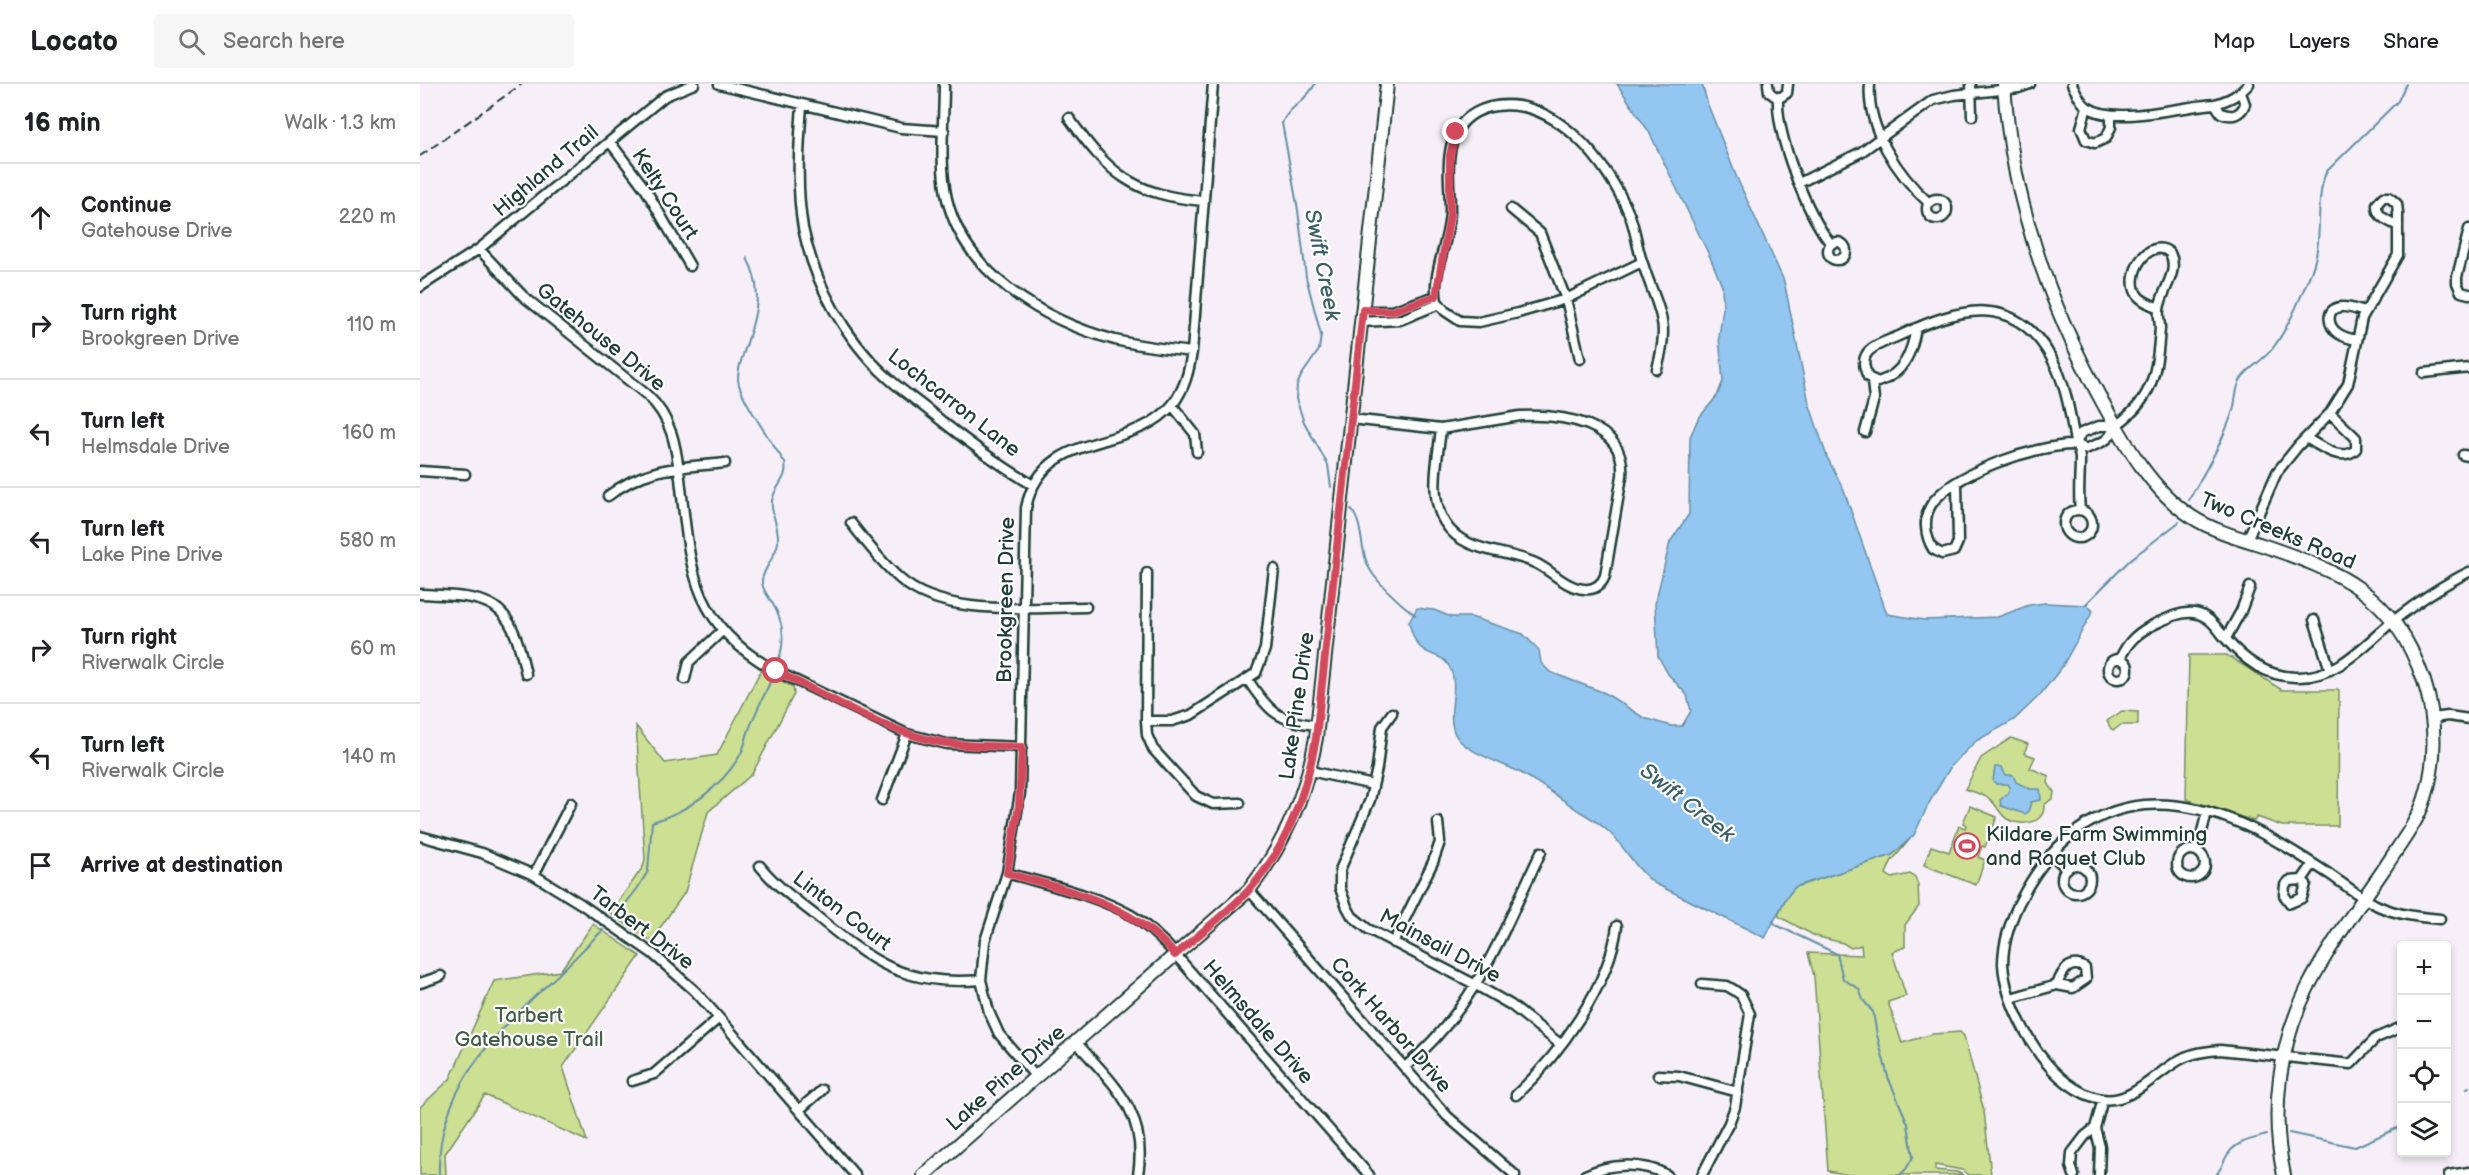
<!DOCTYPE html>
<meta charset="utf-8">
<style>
:root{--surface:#fff;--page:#f6f6f6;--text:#202124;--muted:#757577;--line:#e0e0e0}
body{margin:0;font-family:"Balsamiq Sans",sans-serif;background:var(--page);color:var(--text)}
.controls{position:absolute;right:18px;bottom:18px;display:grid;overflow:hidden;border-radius:6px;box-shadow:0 3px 9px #0003}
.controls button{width:54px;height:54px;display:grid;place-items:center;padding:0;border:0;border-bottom:2px solid var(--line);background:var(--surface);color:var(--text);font:30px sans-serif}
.stop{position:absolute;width:18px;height:18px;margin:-14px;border:4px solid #d1495b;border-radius:50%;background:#fff}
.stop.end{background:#d1495b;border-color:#fff;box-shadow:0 2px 6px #0008}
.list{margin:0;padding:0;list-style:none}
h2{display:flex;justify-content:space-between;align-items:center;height:78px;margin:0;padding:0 24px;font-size:26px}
h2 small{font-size:20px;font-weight:400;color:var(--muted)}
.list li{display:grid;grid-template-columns:39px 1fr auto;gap:18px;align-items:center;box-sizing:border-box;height:108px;padding:0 24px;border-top:2px solid var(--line)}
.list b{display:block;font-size:22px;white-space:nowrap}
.list p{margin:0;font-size:20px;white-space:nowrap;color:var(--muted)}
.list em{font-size:20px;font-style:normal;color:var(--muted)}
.icon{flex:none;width:33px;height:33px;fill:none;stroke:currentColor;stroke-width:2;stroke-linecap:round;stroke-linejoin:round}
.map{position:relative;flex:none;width:2049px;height:1091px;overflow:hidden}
header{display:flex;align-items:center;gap:36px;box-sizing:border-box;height:84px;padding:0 30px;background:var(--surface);border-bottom:2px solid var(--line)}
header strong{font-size:28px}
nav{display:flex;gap:33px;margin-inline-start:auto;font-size:21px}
.search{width:420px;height:54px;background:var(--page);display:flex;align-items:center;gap:15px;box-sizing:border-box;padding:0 21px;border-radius:6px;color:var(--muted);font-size:22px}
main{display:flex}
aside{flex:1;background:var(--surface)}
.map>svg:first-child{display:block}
.green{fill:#ccdf93;stroke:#768e64;stroke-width:1.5}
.water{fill:#93c6f0;stroke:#658fa5;stroke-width:1.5}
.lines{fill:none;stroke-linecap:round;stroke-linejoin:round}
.stream{stroke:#658fa5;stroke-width:2}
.street-casing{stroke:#1f3d34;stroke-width:13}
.secondary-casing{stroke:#1f3d34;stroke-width:16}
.street{stroke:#fff;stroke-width:8}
.secondary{stroke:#fff;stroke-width:12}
.rail{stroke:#1f3d34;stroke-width:2;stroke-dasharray:9 4.5;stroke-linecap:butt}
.route{stroke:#d1495b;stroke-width:8}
.labels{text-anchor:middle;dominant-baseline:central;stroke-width:4.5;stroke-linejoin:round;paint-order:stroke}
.street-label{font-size:21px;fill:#1f3d34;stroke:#fff}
.poi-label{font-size:21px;fill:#1f3d34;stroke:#fff;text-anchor:start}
.park-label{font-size:21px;fill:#425d47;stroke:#fff}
.water-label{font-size:22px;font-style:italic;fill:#3c5f63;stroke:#fff}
</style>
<header>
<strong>Locato</strong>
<div class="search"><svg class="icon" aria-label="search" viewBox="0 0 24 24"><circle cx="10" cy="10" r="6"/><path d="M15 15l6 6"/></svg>Search here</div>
<nav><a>Map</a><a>Layers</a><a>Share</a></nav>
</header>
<main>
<aside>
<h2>16 min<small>Walk · 1.3 km</small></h2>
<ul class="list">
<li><svg class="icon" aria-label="ahead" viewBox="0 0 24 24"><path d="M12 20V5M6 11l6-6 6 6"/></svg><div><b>Continue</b><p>Gatehouse Drive</p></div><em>220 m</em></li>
<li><svg class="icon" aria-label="right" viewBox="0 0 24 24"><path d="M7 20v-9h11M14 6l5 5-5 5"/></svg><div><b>Turn right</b><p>Brookgreen Drive</p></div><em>110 m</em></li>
<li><svg class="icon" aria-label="left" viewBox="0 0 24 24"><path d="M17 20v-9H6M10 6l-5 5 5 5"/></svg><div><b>Turn left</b><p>Helmsdale Drive</p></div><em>160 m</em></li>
<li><svg class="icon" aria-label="left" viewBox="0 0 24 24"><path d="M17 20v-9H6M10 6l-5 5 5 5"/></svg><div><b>Turn left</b><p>Lake Pine Drive</p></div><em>580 m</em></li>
<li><svg class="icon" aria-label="right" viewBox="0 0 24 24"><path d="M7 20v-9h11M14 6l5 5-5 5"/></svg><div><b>Turn right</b><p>Riverwalk Circle</p></div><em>60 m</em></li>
<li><svg class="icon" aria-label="left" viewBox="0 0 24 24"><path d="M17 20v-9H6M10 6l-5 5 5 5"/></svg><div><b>Turn left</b><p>Riverwalk Circle</p></div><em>140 m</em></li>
<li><svg class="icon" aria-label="arrive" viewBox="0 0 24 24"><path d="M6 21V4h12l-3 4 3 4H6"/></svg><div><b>Arrive at destination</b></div></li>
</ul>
</aside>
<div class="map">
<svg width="2049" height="1091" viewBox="0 0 2049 1091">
<rect width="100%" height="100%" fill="#f6eff7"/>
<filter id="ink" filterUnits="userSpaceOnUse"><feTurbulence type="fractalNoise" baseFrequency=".0167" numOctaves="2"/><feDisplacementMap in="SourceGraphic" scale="12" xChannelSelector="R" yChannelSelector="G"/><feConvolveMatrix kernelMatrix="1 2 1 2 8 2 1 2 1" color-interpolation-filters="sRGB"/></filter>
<g filter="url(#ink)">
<path class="green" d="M 1769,571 L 1807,571 L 1862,606 L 1919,606 L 1918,742 L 1862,742 L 1837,733 L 1834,737 L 1766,715 Z
M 341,586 L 373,603 L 374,610 L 332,690 L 288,728 L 265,808 L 231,857 L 190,829 L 223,783 L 225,775 L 216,642 L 245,679 L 297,671 Z
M 1702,627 L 1718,628 L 1718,641 L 1701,641 L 1694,646 L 1691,645 L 1687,637 Z
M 1591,654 L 1608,660 L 1604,669 L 1615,673 L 1610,684 L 1629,692 L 1628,699 L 1634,708 L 1633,714 L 1624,721 C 1625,740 1600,743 1587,735 C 1579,730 1576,718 1568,714 C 1562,710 1553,708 1545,705 L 1561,674 Z
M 1550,722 L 1577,733 L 1565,763 L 1562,762 L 1558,773 L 1565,776 L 1556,801 L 1504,781 L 1511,762 L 1529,768 L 1539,742 L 1545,744 L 1546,741 L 1543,739 Z
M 1490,755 L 1471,778 L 1466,790 L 1472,794 L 1490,790 L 1495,793 L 1498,801 L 1499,822 L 1485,841 L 1485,863 L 1472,868 L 1486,912 L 1468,918 L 1482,959 L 1513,950 L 1540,948 L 1544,952 L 1564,1027 L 1571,1091 L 1549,1091 L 1542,1086 L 1515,1081 L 1515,1086 L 1537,1088 L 1543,1091 L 1429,1091 L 1408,1087 L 1394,892 L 1388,869 L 1442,871 L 1441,861 L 1431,864 L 1423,859 L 1395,852 L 1358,832 L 1366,814 L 1375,803 L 1472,771 Z
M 173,840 L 220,872 L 143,983 L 167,1057 L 65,1011 L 25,1070 L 26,1091 L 0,1091 L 0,1023 L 30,995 L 74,897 L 140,887 Z"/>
<path class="water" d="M 1197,0 L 1282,0 L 1288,21 L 1317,94 L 1364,197 L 1389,319 L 1407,373 L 1423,404 L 1467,530 L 1504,536 L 1578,533 L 1609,521 L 1625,519 L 1667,521 L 1673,527 L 1642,583 L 1620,611 L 1594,636 L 1556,657 L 1531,682 L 1509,719 L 1494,751 L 1472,771 L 1375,803 L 1366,814 L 1345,854 L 1234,799 C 1215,785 1206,764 1189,748 C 1180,739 1169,733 1159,727 C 1140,714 1121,700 1101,689 C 1085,680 1042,667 1035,650 C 1025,629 1041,603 1029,582 C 1017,563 998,580 989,538 L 997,524 L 1014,526 L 1031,533 L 1051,533 L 1103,550 L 1119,566 L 1121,579 L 1130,588 L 1185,609 L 1224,634 L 1251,642 L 1262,642 L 1271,627 L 1267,611 L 1248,590 L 1238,572 L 1235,520 L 1250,458 L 1269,430 L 1270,353 L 1278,335 L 1297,312 L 1303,297 L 1299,253 L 1303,224 L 1302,202 L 1290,173 L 1229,48 Z
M 1575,683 L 1582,683 L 1585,691 L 1593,691 L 1596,698 L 1610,705 L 1620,705 L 1621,716 L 1611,718 L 1608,728 L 1605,730 L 1581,722 L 1580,716 L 1588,709 L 1590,703 L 1588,700 L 1576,700 L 1573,697 Z"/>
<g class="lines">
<path class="stream" d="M 895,0 C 886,18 870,21 862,39 L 878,126 L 886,193 L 901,251 L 899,266 L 881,292 L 877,301 L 876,315 L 884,338 L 908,381 L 911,403
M 327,174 C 345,207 335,235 324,268 C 321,276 318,286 318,295 C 318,311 355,363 365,379 C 368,394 357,400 353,413 C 348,425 360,443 358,458 C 357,471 344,483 342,496 C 341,503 347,511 351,517 C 364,537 366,556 358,578
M 1769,416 C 1785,387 1803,358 1813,326 C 1816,317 1815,304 1821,295 C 1829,283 1844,276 1853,264 C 1870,241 1881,212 1892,186 C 1904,154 1894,120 1906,88 L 1978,17 L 1986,0
M 931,425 C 943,440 940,462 947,479 C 952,495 981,520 995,531
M 1665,521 L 1711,475 L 1759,438
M 199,828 L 217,805 L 228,787 L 232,738 C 266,729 301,703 319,673 C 325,664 326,652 330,643 C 336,627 344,612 351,596
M 1353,837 L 1356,841 L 1417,870 L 1423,895 L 1439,905 L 1443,916 L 1453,928 L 1457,951 L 1468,993 L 1488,1040 L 1493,1073 L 1486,1085 L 1480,1091
M 2047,1004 L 2049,1003
M 1869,1049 L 1935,1063 L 1982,1042
M 19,1091 C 16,1010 71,952 127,901 C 146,884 164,864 183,846
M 1796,1091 C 1802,1084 1803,1077 1808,1070 C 1817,1057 1833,1055 1847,1051"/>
<g class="street-casing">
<path id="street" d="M 299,0 L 481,44 L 524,47
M 524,0 C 524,37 519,79 527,115 C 545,190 624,237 695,256 C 720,262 746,265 772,268
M 1348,0 L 1349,8 L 1356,13 L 1361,13 L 1367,9 L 1368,0
M 1450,0 C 1446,44 1478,91 1509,119
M 1551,0 L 1552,32
M 1652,0 C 1656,8 1660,18 1667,23 C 1695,42 1761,22 1795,20 C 1809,16 1819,11 1829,0
M 1358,13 C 1356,52 1387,130 1411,160
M 1795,20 L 1801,29 C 1812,34 1821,31 1825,20 L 1821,9
M 382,21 C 379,62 376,103 383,144 C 394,199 425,255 467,293 C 481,306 497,317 513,330 C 545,356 577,380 613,401
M 1667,23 L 1661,44 L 1666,56 L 1675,59 L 1686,54 L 1691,43 L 1691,32
M 649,34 C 689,90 713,111 784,117
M 190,58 L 226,106 L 270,182
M 1379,99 L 1441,68 L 1513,16 L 1534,11 L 1599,4 L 1610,0
M1507 125a10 10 0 1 1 20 0a10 10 0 1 1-20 0Z
M 1091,125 L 1120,149 L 1146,215 L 1160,275
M 2049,145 L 2037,193 L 2037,199 L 2041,208 L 2049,210
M1408 167a9 9 0 1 1 18 0a9 9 0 1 1-18 0Z
M 59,165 L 103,212 L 227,311 C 252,334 256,362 260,394 C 270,482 270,540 356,587 L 487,650 L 527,660 L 602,663
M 1222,178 L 1146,215 L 1098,229 L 1059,238 L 1040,237 L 1025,227 L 1017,217 C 1011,190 1030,155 1030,127 C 1030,105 1026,80 1032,59 C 1037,40 1051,28 1070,23 C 1134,9 1189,80 1210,132 C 1216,148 1217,164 1223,180 C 1238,227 1251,235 1237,285
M 0,203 L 59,165 L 245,12 L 274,0
M 943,227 L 972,227 L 1016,212
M 941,238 L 980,236 L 1019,220
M 1496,244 C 1492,268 1484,290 1458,298 L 1448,293 C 1445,286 1442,278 1446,271 C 1451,261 1471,256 1481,251 C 1538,224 1595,207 1632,275 C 1646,300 1650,329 1655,358 C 1657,364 1660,369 1660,375 C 1660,392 1658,409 1660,426
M 1937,256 C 1931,255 1924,253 1919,250 C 1907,243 1905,224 1921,223 C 1929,222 1937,226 1945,228
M 2004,289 L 2049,284
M 752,321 L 775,350 L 777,368
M 1100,332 C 1141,330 1207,338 1202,392 L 1185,492 C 1181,502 1174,506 1164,505 C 1146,504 1131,486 1115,479 C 1087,466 1043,469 1025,439 C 1008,413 1018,374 1021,345 Z
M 931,335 L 1021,345
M 1445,348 L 1454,315 L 1452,297
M 1886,354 C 1900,362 1922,379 1936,365 L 1936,354 L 1910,329
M 1656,360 L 1661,349 L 1679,342 L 1695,342
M 2043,371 L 2049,372
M 0,387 L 45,390
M 1537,399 L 1538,458 L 1534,467 L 1522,470 L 1513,465 C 1505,452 1503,434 1511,421 C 1531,389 1617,361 1653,361 C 1658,360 1662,363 1666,365 C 1672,362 1682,359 1687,355 C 1692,351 1693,344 1698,340 C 1734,314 1737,286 1740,244 C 1740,238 1738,232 1739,226 C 1741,206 1760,189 1750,169 C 1729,151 1703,192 1718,212 C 1723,218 1732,221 1739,224
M 188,412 C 226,382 260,384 305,379
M1644 440a14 14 0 1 1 28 0a14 14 0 1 1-28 0Z
M 431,439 C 446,458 461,478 479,494 C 523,534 610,523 666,523
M 1827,456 L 1857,388 L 1878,362 L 1910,329 L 1928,300 L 1942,234 L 1978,171 L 1978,129 L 1977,120 L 1969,113 L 1963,113 L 1957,120 C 1956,134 1968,136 1978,142
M 727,489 L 726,637 L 727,651 L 733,665 L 776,712 L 793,720 L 820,719
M 0,510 C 73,513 90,514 106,590
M 1894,536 L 1910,586
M 1806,554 L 1821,527 L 1830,503
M1688 585a10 10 0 1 1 20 0a10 10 0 1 1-20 0Z
M 1700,575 C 1707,558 1718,548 1735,540 C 1746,535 1761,527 1774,529 C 1789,531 1797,544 1805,554 C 1824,576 1845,592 1875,593 C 1916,595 1943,562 1972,538 C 1996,519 2022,501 2049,488
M 265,595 L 269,578 L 302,547
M 828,596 C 848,627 859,638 897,641
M 972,629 L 962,643 L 957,684 L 950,716 L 920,786 L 920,804 L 927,823 L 932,832 L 948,845 L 1056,901 L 1091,921 L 1140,960
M 2013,634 L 2028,632 L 2049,635
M 726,637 L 752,637 L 771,631 L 836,589 L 845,565 L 854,485
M 890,687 L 953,701
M 462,716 L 487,650
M 0,752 L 62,769 L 114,791 L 161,820 L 233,870 L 275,907 L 299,934 L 435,1091
M1757 780a14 14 0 1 1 28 0a14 14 0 1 1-28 0Z
M 1777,767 L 1787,728
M 1631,770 L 1647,785
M1642 795a14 14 0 1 1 28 0a14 14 0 1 1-28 0Z
M 340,782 C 355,801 376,816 395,831 C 452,878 483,902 561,896
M 587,789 C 628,801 673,810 711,831 C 725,839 736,851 747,861 L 949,1091
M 114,791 L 151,719
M 1882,796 L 1869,797 L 1865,801 L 1864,811 L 1870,819 L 1882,814 L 1886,800 L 1882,796 L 1893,780
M 829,806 L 1027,1032 L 1095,1091
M 973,859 L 1013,778 L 1020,758 L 1018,738
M 0,899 L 21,892
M 1282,900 L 1307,902 L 1314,906 L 1321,911 L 1330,930 L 1315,1023 L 1309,1039 L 1282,1091
M 1591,914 L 1637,901 L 1653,904 L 1666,895 L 1665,884 C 1650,875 1642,887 1637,901
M 1982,943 L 1956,954 L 1931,980 L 1800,966 C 1788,967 1777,968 1765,973 C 1738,985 1714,1020 1682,1015 C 1657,1011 1635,991 1620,971 C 1602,945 1585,913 1583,880 C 1583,859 1590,838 1599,819 C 1624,768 1666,726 1725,721 C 1794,716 1854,754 1909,790 C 1925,801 1941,814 1958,822 C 1978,831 1999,833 2020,835
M 656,958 C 694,1001 728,1028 718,1091
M 985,983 C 1056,924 1082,849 1121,768
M 1238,991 L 1259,992 L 1318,1008
M 616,993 L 579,950 L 569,928 L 561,896 L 565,857 L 587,789 L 600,709 L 606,424 C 622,343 713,370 753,320 C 765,304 769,287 772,268 L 793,0
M 212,997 L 234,990 L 299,934
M 1096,1011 C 1139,971 1190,901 1197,842
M 379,1026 L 402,1006
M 1675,1044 L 1680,1063 L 1679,1091
M 1165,1091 C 1190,1079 1222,1078 1247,1091
M 1654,1091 L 1651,1082 L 1652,1069 L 1665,1052 L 1675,1044 L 1683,1015
M 2029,1091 L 2049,1088"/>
</g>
<g class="secondary-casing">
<path id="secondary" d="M 1584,0 C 1591,113 1629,221 1683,319 C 1706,361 1732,407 1772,433 C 1792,446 1816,453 1839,460 C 1921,488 1973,508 2004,597 C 2016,634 2017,676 2005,714 C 1997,739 1980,760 1966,782 C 1939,822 1909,861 1887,905 C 1859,962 1850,1028 1864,1091
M 504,1091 L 829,806 C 865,760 886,711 896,654 L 967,0"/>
</g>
<use href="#street" class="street"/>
<use href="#secondary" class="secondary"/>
<path class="rail" d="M 0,72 L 102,0"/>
</g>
</g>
<g class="lines" filter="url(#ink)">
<path class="route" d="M 356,587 C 401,609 459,643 506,655 C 537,663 570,662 602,663 L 599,722 L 587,789 C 648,807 713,819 755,871 C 779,850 806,830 828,807 C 867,765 886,709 896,654 L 943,226 L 972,227 L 1016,212 L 1030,131 L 1030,71 L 1036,48"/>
</g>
<defs>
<g id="stadium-ring" transform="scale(1.35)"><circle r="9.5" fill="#fff" stroke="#d1495b" stroke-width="1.5"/><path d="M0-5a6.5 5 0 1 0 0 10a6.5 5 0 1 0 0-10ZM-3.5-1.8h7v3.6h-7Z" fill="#d1495b"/></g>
</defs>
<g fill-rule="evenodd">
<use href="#stadium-ring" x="1547" y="762"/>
</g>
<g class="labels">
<g class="street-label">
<text transform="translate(126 87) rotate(-40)">Highland Trail</text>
<text transform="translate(245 110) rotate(57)">Kelty Court</text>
<text transform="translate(181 253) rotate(39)">Gatehouse Drive</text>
<text transform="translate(534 319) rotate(38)">Lochcarron Lane</text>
<text transform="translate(1858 447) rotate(23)">Two Creeks Road</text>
<text transform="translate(586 516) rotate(-89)">Brookgreen Drive</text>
<text transform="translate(877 622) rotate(-82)">Lake Pine Drive</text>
<text transform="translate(422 827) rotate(37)">Linton Court</text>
<text transform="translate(222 844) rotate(37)">Tarbert Drive</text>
<text transform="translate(1020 862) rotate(28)">Mainsail Drive</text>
<text transform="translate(838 938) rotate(49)">Helmsdale Drive</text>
<text transform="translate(971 941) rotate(49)">Cork Harbor Drive</text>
<text transform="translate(586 994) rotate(-41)">Lake Pine Drive</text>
</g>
<g class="poi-label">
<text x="1566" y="750">Kildare Farm Swimming<tspan x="1566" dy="24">and Raquet Club</tspan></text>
</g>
<g class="park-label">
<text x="109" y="931">Tarbert<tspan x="109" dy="24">Gatehouse Trail</tspan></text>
</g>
<g class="water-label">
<text transform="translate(902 181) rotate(79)">Swift Creek</text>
<text transform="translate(1267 719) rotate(38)">Swift Creek</text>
</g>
</g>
</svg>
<div class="controls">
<button>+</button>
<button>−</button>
<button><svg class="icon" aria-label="locate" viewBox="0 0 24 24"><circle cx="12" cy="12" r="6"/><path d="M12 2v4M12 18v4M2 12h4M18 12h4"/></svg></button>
<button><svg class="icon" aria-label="layers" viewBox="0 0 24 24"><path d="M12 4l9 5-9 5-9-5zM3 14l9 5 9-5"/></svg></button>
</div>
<div class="stop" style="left:356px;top:587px"></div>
<div class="stop end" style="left:1036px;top:48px"></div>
</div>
</main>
